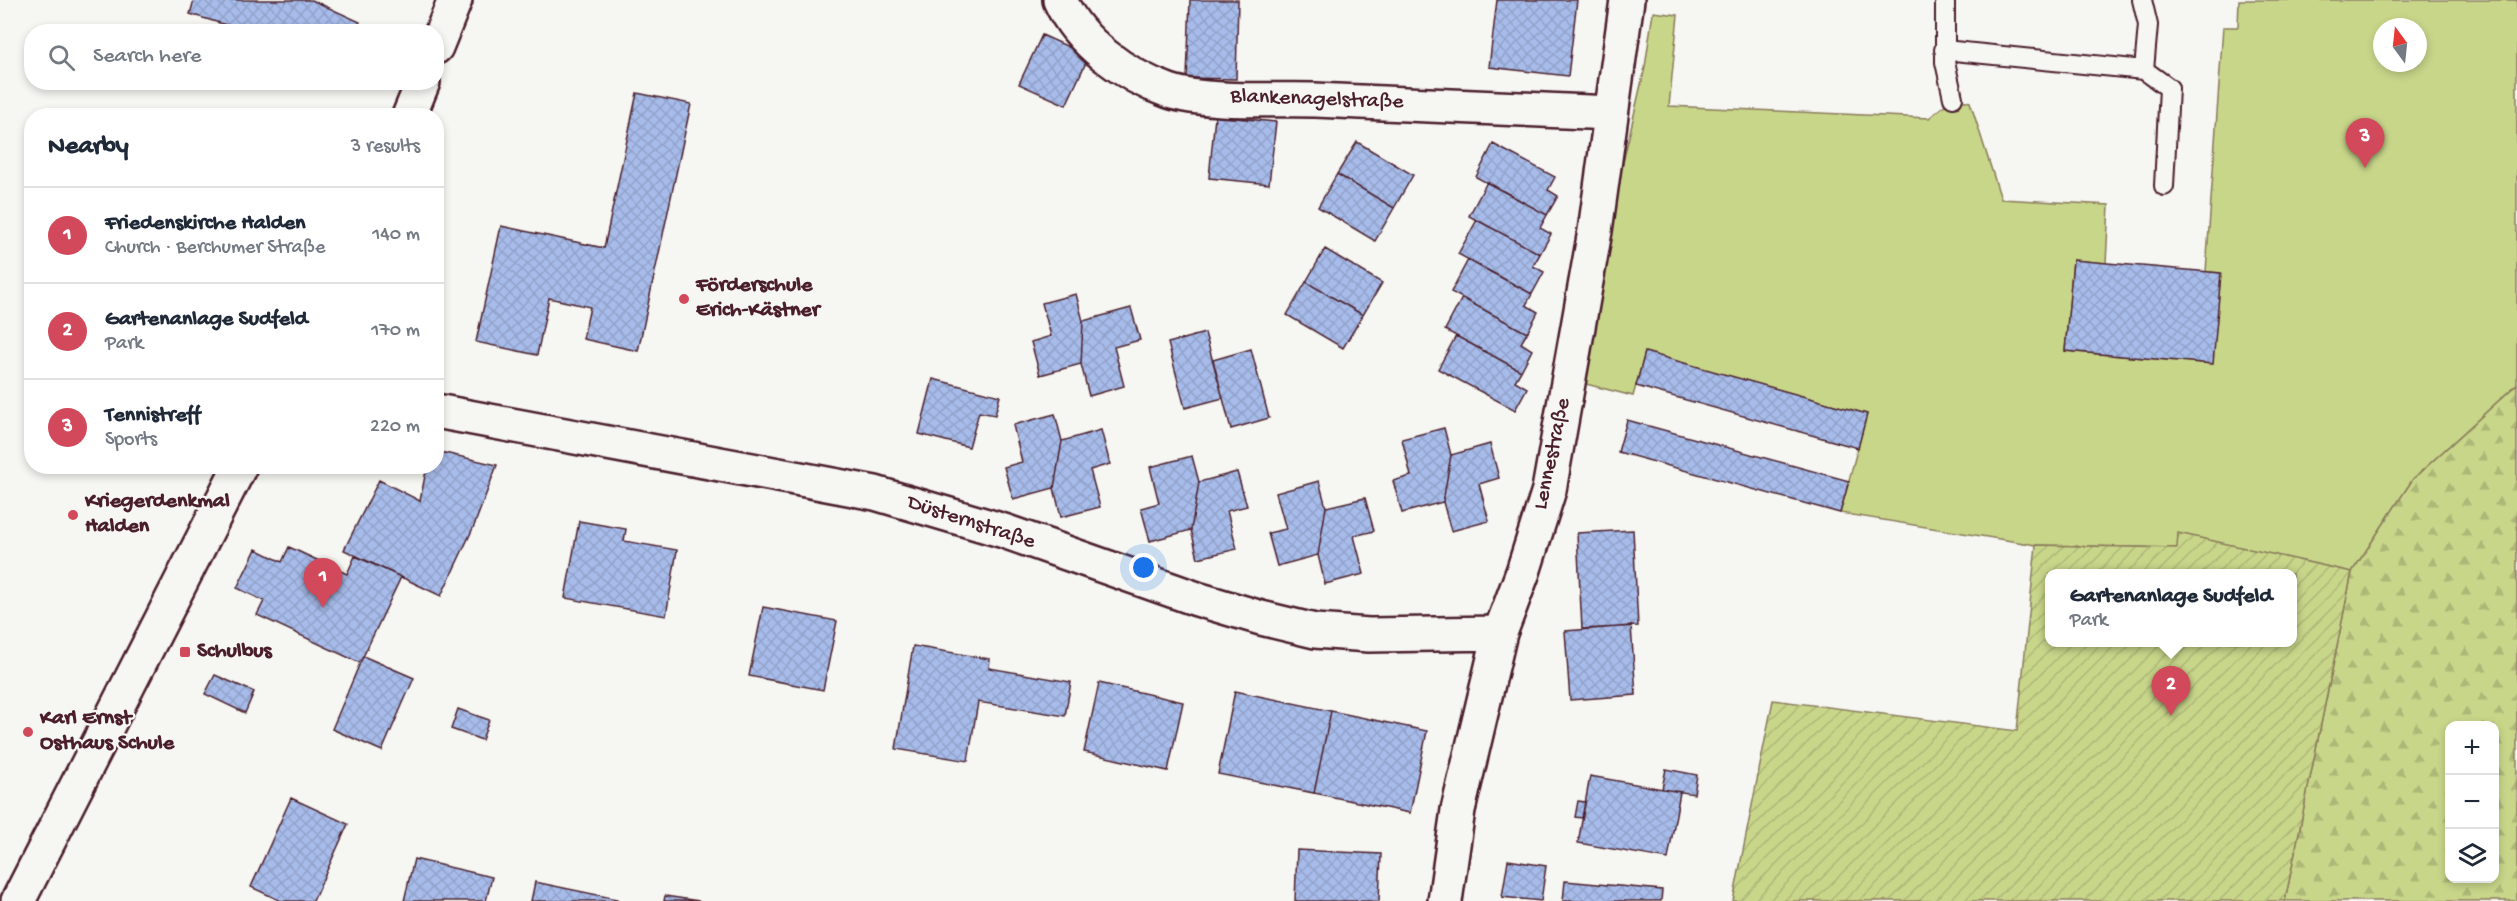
<!DOCTYPE html>
<meta charset="utf-8">
<style>
:root{--surface:#fff;--page:#f6f6f7;--text:#1f2937;--muted:#747a83;--line:#e0e1e3;--accent:#d1495b}
body{margin:0;font-family:"Gochi Hand",sans-serif;background:var(--page);color:var(--text)}
.controls{position:absolute;right:18px;bottom:18px;display:grid;overflow:hidden;border-radius:12px;box-shadow:0 3px 9px #0003}
.controls button{width:54px;height:54px;display:grid;place-items:center;padding:0;border:0;border-bottom:2px solid var(--line);background:var(--surface);color:var(--text);font:30px sans-serif}
.compass{position:absolute;left:2373px;top:18px;width:54px;height:54px;border-radius:50%;background:var(--surface);box-shadow:0 3px 9px #0003;rotate:345deg}
.you{position:absolute;left:1144px;top:568px;width:21px;height:21px;margin:-15px;border:4px solid #fff;border-radius:50%;background:#1a73e8;box-shadow:0 0 0 9px #1a73e833}
.badge{display:grid;place-items:center;width:39px;height:39px;border-radius:50%;background:var(--accent);color:#fff;font-size:20px;font-weight:700}
.pin{position:absolute;translate:-50% -50px;filter:drop-shadow(0 2px 3px #0008)}
.pin::after{content:'';position:absolute;top:32px;width:21px;height:18px;background:inherit;clip-path:polygon(0 0,100% 0,50% 100%)}
.popup{position:absolute;left:2045px;top:569px;width:252px;height:78px;box-sizing:border-box;display:grid;place-content:center;border-radius:12px;background:var(--surface);filter:drop-shadow(0 2px 4px #0005);font-size:20px;white-space:nowrap;color:var(--muted)}
.popup b{font-size:22px;color:var(--text)}
.popup::after{content:'';position:absolute;left:50%;top:100%;margin-left:-12px;border:12px solid transparent;border-top-color:var(--surface)}
.list{margin:0;padding:0;list-style:none}
h2{display:flex;justify-content:space-between;align-items:center;height:78px;margin:0;padding:0 24px;font-size:26px}
h2 small{font-size:20px;font-weight:400;color:var(--muted)}
.list li{display:grid;grid-template-columns:39px 1fr auto;gap:18px;align-items:center;box-sizing:border-box;height:96px;padding:0 24px;border-top:2px solid var(--line)}
.list b{display:block;font-size:22px;white-space:nowrap}
.list p{margin:0;font-size:20px;white-space:nowrap;color:var(--muted)}
.list em{font-size:20px;font-style:normal;color:var(--muted)}
.icon{flex:none;width:33px;height:33px;fill:none;stroke:currentColor;stroke-width:2;stroke-linecap:round;stroke-linejoin:round}
.map{position:relative;flex:none;width:2517px;height:901px;overflow:hidden}
.search{position:absolute;background:var(--surface);box-shadow:0 3px 9px #0003;left:24px;top:24px;width:420px;height:66px;display:flex;align-items:center;gap:15px;box-sizing:border-box;padding:0 21px;border-radius:24px;color:var(--muted);font-size:22px}
.panel{position:absolute;background:var(--surface);box-shadow:0 3px 9px #0003;left:24px;top:108px;width:420px;height:366px;border-radius:24px}
.map>svg:first-child{display:block}
.grass{fill:#c8d68a;stroke:#897a5a;stroke-width:1.5;fill-rule:evenodd}
.forest{fill:url(#forest-firs);stroke:#897a5a;stroke-width:1.5;fill-rule:evenodd}
.garden{fill:url(#garden-furrows);stroke:#897a5a;stroke-width:1.5;fill-rule:evenodd}
.building{fill:url(#building-cross-hatch);stroke:#4a1f2b;stroke-width:1.5}
.lines{fill:none;stroke-linecap:round;stroke-linejoin:round}
.lane-casing{stroke:#4a1f2b;stroke-width:22}
.street-casing{stroke:#4a1f2b;stroke-width:38}
.secondary-casing{stroke:#4a1f2b;stroke-width:38}
.lane{stroke:#f6f6f2;stroke-width:18}
.street{stroke:#f6f6f2;stroke-width:33}
.secondary{stroke:#f6f6f2;stroke-width:33}
.poi-dot{fill:#d1495b;stroke:#f6f6f2;stroke-width:2}
.labels{text-anchor:middle;dominant-baseline:central;stroke-width:4.5;stroke-linejoin:round;paint-order:stroke}
.street-label{font-size:22px;fill:#4a1f2b;stroke:#f6f6f2}
.poi-label{font-size:22px;font-weight:bold;fill:#4a1f2b;stroke:#f6f6f2;text-anchor:start}
</style>
<div class="map">
<svg width="2517" height="901" viewBox="0 0 2517 901">
<defs>
<pattern id="forest-firs" width="22" height="20" patternUnits="userSpaceOnUse" patternTransform="scale(1.5)"><rect width="22" height="20" fill="#c8d68a"/><path d="M5 1l3.5 6h-7zM16 11l3.5 6h-7z" fill="#adb777"/></pattern>
<pattern id="garden-furrows" width="10" height="10" patternUnits="userSpaceOnUse" patternTransform="scale(1.5)"><rect width="10" height="10" fill="#c8d68a"/><path d="M-1 1l2-2M0 10L10 0M9 11l2-2" fill="none" stroke="#adb777"/></pattern>
<pattern id="building-cross-hatch" width="8" height="8" patternUnits="userSpaceOnUse" patternTransform="scale(1.5)"><rect width="8" height="8" fill="#a7bcea"/><path d="M0 0l8 8M0 8l8-8" fill="none" stroke="#91a1c9"/></pattern>
</defs>
<rect width="100%" height="100%" fill="#f6f6f2"/>
<filter id="ink" filterUnits="userSpaceOnUse"><feTurbulence type="fractalNoise" baseFrequency=".0167" numOctaves="2"/><feDisplacementMap in="SourceGraphic" scale="12" xChannelSelector="R" yChannelSelector="G"/><feConvolveMatrix kernelMatrix="1 2 1 2 8 2 1 2 1" color-interpolation-filters="sRGB"/></filter>
<g filter="url(#ink)">
<path class="grass" d="M 2239,0 L 2517,0 L 2517,384 L 2413,479 L 2352,572 L 2179,534 L 2178,548 L 2036,545 L 1840,513 L 1867,414 L 1645,353 L 1633,396 L 1582,383 L 1616,193 L 1645,67 L 1653,12 L 1678,15 L 1669,106 L 1929,118 L 1953,98 L 1970,102 L 2001,199 L 2109,205 L 2106,263 L 2073,260 L 2065,351 L 2212,364 L 2221,273 L 2206,272 L 2223,27 L 2238,27 ZM 2382,27 L 2418,27 L 2418,63 L 2382,63 Z"/>
<path class="forest" d="M 2517,384 L 2517,901 L 2285,901 L 2352,572 L 2413,479 ZM 2450,726 L 2494,726 L 2494,878 L 2450,878 Z"/>
<path class="garden" d="M 2178,533 L 2352,572 L 2285,901 L 1733,901 L 1773,700 L 2017,731 L 2036,545 L 2177,548 ZM 2050,574 L 2292,574 L 2292,642 L 2050,642 Z"/>
<path class="building" d="M 194,0 L 312,0 L 360,22 L 355,32 L 249,32 L 190,14 Z
M 1190,0 L 1238,0 L 1236,79 L 1187,78 Z
M 1497,0 L 1577,0 L 1568,76 L 1489,67 Z
M 1042,35 L 1089,56 L 1066,105 L 1019,84 Z
M 637,93 L 691,104 L 638,351 L 583,339 L 590,307 L 549,298 L 537,355 L 476,342 L 501,226 L 604,248 Z
M 1215,116 L 1276,122 L 1269,184 L 1209,178 Z
M 1357,142 L 1413,175 L 1394,208 L 1337,174 Z
M 1493,144 L 1555,177 L 1548,190 L 1558,196 L 1547,215 L 1476,177 Z
M 1337,174 L 1394,208 L 1375,241 L 1318,207 Z
M 1487,182 L 1547,215 L 1540,228 L 1551,234 L 1540,254 L 1469,216 Z
M 1477,220 L 1540,254 L 1533,266 L 1544,272 L 1532,294 L 1458,254 Z
M 1325,249 L 1382,283 L 1363,315 L 1306,282 Z
M 1468,260 L 1532,294 L 1526,305 L 1538,312 L 1527,333 L 1451,292 Z
M 2073,260 L 2221,273 L 2213,364 L 2065,351 Z
M 1306,282 L 1363,315 L 1343,348 L 1287,315 Z
M 1076,294 L 1083,321 L 1081,364 L 1040,375 L 1031,342 L 1051,336 L 1042,303 Z
M 1462,298 L 1527,333 L 1521,343 L 1532,350 L 1521,371 L 1445,330 Z
M 1131,308 L 1140,340 L 1114,347 L 1124,386 L 1089,396 L 1081,364 L 1083,321 Z
M 1205,333 L 1223,398 L 1185,408 L 1168,343 Z
M 1456,336 L 1521,371 L 1515,381 L 1527,388 L 1515,410 L 1438,369 Z
M 1251,349 L 1269,418 L 1231,429 L 1213,360 Z
M 1645,352 L 1867,414 L 1858,448 L 1636,386 Z
M 933,379 L 1000,396 L 995,415 L 979,412 L 969,447 L 919,434 Z
M 1055,414 L 1062,441 L 1054,488 L 1013,499 L 1004,467 L 1022,462 L 1013,425 Z
M 1627,420 L 1849,481 L 1840,513 L 1618,452 Z
M 1444,428 L 1451,455 L 1443,502 L 1402,513 L 1393,481 L 1411,476 L 1402,439 Z
M 1101,430 L 1110,464 L 1090,470 L 1100,507 L 1061,517 L 1054,488 L 1062,441 Z
M 1490,444 L 1499,478 L 1479,484 L 1489,521 L 1451,531 L 1443,502 L 1451,455 Z
M 436,451 L 497,465 L 474,526 L 441,596 L 344,550 L 379,480 L 420,501 L 427,466 L 436,466 Z
M 1192,456 L 1199,482 L 1191,530 L 1150,541 L 1141,508 L 1159,503 L 1150,467 Z
M 1237,472 L 1247,506 L 1227,511 L 1237,549 L 1198,558 L 1191,530 L 1199,482 Z
M 1319,481 L 1326,507 L 1318,555 L 1277,566 L 1268,533 L 1286,529 L 1276,493 Z
M 1365,498 L 1374,531 L 1354,536 L 1364,574 L 1325,584 L 1318,555 L 1326,507 Z
M 579,521 L 626,529 L 624,541 L 677,550 L 666,616 L 565,598 Z
M 1633,530 L 1638,626 L 1582,629 L 1577,533 Z
M 289,547 L 347,574 L 355,556 L 401,577 L 360,663 L 257,615 L 264,601 L 237,588 L 256,549 L 282,562 Z
M 763,607 L 837,621 L 823,690 L 749,676 Z
M 1631,626 L 1636,695 L 1570,700 L 1565,631 Z
M 913,646 L 990,659 L 989,668 L 1071,682 L 1065,716 L 978,702 L 968,761 L 896,749 Z
M 363,656 L 414,678 L 382,751 L 332,729 Z
M 215,675 L 254,692 L 245,713 L 205,694 Z
M 1099,683 L 1183,702 L 1168,771 L 1084,752 Z
M 1235,691 L 1331,711 L 1314,793 L 1218,774 Z
M 458,709 L 489,720 L 482,740 L 451,729 Z
M 1331,711 L 1427,731 L 1410,813 L 1314,793 Z
M 1666,769 L 1697,775 L 1694,794 L 1662,789 Z
M 1590,776 L 1680,792 L 1668,859 L 1578,843 Z
M 291,798 L 348,824 L 313,901 L 281,901 L 251,887 Z
M 1578,801 L 1585,802 L 1582,818 L 1575,817 Z
M 1297,850 L 1381,854 L 1379,901 L 1295,901 Z
M 414,859 L 492,877 L 486,901 L 404,901 Z
M 1508,860 L 1546,866 L 1541,901 L 1502,897 Z
M 1565,881 L 1662,890 L 1661,901 L 1563,901 Z
M 535,882 L 617,899 L 617,901 L 531,901 Z
M 665,896 L 699,901 L 664,901 Z"/>
<g class="lines">
<g class="lane-casing">
<path id="lane" d="M 1945,0 L 1945,62 L 1953,98
M 2142,0 L 2148,25 L 2144,70 L 2169,88 L 2164,186
M 1944,50 L 2144,70"/>
</g>
<g class="street-casing">
<path id="street" d="M 1060,0 C 1079,43 1126,76 1169,91 C 1205,103 1275,99 1315,100 C 1414,104 1512,109 1611,113
M 436,411 L 875,493 L 1004,531 L 1197,599 L 1261,618 L 1315,631 L 1369,635 L 1500,633
M 1445,901 L 1458,810 L 1500,633 L 1523,572 L 1549,490 L 1595,231 L 1627,0"/>
</g>
<g class="secondary-casing">
<path id="secondary" d="M 436,47 L 455,0
M 409,116 L 423,82
M 18,901 L 240,466"/>
</g>
<use href="#lane" class="lane"/>
<use href="#street" class="street"/>
<use href="#secondary" class="secondary"/>
</g>
</g>
<g class="poi-dot">
<circle cx="684" cy="299" r="6"/>
<circle cx="73" cy="515" r="6"/>
<rect x="179" y="646" width="12" height="12" rx="3"/>
<circle cx="28" cy="732" r="6"/>
</g>
<g class="labels">
<g class="street-label">
<text transform="translate(1317 100) rotate(2)">Blankenagelstraße</text>
<text transform="translate(1553 454) rotate(-78)">Lennestraße</text>
<text transform="translate(971 523) rotate(18)">Düsternstraße</text>
</g>
<g class="poi-label">
<text x="696" y="286">Förderschule<tspan x="696" dy="25">Erich-Kästner</tspan></text>
<text x="85" y="502">Kriegerdenkmal<tspan x="85" dy="25">Halden</tspan></text>
<text x="197" y="652">Schulbus</text>
<text x="40" y="719">Karl Ernst<tspan x="40" dy="25">Osthaus Schule</tspan></text>
</g>
</g>
</svg>
<div class="controls">
<button>+</button>
<button>−</button>
<button><svg class="icon" aria-label="layers" viewBox="0 0 24 24"><path d="M12 4l9 5-9 5-9-5zM3 14l9 5 9-5"/></svg></button>
</div>
<svg class="compass" viewBox="-18 -18 36 36"><path d="M0-13l5 13h-10z" fill="#e53935"/><path d="M0 13l5-13h-10z" fill="#747a83"/></svg>
<div class="you"></div>
<div class="pin badge" style="left:323px;top:608px">1</div>
<div class="pin badge" style="left:2171px;top:716px">2</div>
<div class="popup"><b>Gartenanlage Sudfeld</b>Park</div>
<div class="pin badge" style="left:2365px;top:168px">3</div>
<div class="search"><svg class="icon" aria-label="search" viewBox="0 0 24 24"><circle cx="10" cy="10" r="6"/><path d="M15 15l6 6"/></svg>Search here</div>
<section class="panel">
<h2>Nearby<small>3 results</small></h2>
<ul class="list">
<li><span class="badge">1</span><div><b>Friedenskirche Halden</b><p>Church · Berchumer Straße</p></div><em>140 m</em></li>
<li><span class="badge">2</span><div><b>Gartenanlage Sudfeld</b><p>Park</p></div><em>170 m</em></li>
<li><span class="badge">3</span><div><b>Tennistreff</b><p>Sports</p></div><em>220 m</em></li>
</ul>
</section>
</div>
